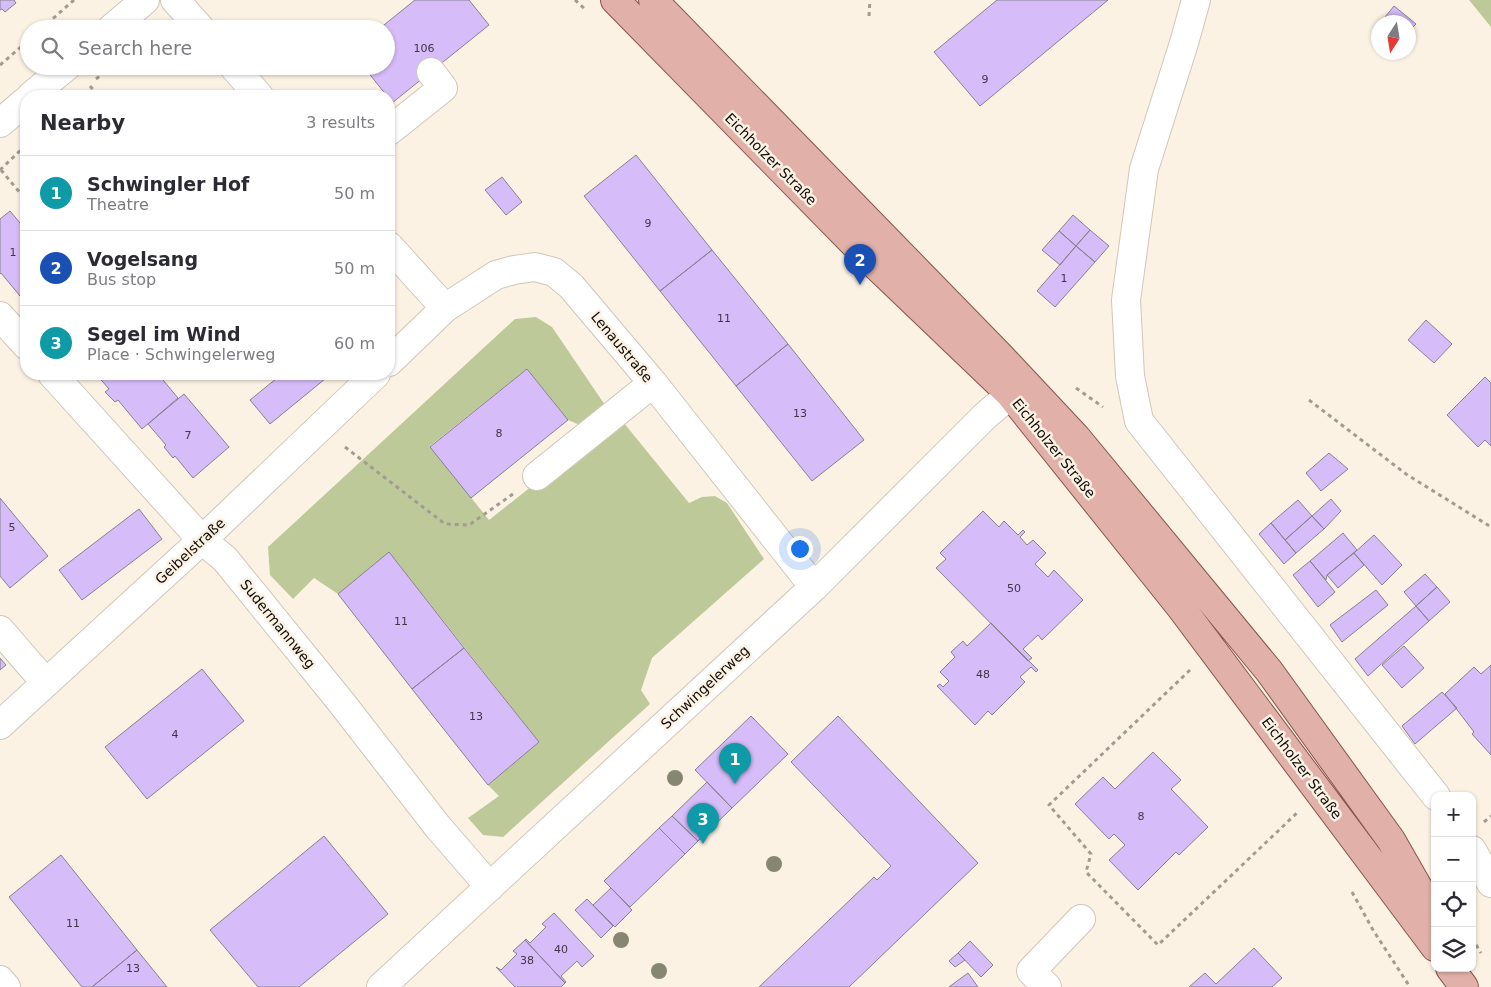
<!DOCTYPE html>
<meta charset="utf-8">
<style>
:root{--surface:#fff;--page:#f2f2f3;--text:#2b2b33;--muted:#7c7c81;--line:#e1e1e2;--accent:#0f766e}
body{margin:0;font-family:"DejaVu Sans",sans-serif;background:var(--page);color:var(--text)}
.controls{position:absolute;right:15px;bottom:15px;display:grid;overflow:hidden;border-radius:10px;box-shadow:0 1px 4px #0004}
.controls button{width:45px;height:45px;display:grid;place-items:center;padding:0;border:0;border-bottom:1px solid var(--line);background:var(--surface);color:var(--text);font:25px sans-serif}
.compass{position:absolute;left:1371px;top:15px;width:45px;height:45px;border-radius:50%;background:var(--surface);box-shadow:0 1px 4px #0004;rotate:192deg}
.you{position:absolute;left:799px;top:548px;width:18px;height:18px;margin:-12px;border:4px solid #fff;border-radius:50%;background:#1a73e8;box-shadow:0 0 0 8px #1a73e833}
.badge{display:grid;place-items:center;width:32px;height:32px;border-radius:50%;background:var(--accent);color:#fff;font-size:16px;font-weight:700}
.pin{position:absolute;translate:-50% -41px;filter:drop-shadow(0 1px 2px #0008)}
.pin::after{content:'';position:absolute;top:26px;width:18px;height:15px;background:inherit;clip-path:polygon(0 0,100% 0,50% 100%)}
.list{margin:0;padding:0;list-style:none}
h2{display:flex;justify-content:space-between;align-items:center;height:65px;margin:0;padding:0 20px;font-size:21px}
h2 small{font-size:16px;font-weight:400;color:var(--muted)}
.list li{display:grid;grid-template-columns:32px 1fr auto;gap:15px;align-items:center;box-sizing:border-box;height:75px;padding:0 20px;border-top:1px solid var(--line)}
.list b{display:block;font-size:19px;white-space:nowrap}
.list p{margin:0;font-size:16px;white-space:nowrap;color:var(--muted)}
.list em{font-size:16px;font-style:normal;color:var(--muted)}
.icon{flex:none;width:28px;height:28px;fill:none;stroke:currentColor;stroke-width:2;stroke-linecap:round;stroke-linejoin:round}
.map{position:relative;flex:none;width:1491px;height:987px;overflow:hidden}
.search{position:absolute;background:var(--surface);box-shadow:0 1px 4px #0004;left:20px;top:20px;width:375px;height:55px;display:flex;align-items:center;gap:12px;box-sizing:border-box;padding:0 18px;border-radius:28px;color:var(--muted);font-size:19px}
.panel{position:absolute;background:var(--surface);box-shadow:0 1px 4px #0004;left:20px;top:90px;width:375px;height:290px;border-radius:20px}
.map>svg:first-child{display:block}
.green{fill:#bec999}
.building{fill:#d6bcf9;stroke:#86818f}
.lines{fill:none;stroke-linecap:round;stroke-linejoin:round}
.minor-casing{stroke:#d0c6b8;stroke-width:30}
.major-casing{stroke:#89544b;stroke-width:30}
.path{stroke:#a39b91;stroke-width:3;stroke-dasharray:4 4;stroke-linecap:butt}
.minor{stroke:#fff;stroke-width:28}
.major{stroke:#e0b0a9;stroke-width:28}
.tree{fill:#878670}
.labels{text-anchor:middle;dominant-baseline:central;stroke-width:5;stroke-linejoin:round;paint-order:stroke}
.number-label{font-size:11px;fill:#403744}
.street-label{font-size:14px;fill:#0e0b07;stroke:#fcf2e4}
</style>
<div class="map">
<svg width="1491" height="987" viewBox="0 0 1491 987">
<rect width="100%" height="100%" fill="#fcf2e4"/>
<path class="green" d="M 1469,0 L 1491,0 L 1491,27 Z
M 536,317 L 552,327 L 607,408 L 582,426 L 568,420 L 527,369 L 430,446 L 489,520 L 619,417 L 689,503 L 702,497 L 715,496 L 727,503 L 764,559 L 652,658 L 641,690 L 650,704 L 503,837 L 483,835 L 468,818 L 499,796 L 488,785 L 539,742 L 389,552 L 338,594 L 314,578 L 293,599 L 270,575 L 268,547 L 515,319 Z"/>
<path class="building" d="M 0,0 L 14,0 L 16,3 L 5,12 L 2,9 L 0,10 Z
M 415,0 L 469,0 L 489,25 L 392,103 L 389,96 L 387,96 L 363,66 L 386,66 L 386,29 L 379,29 Z
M 997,0 L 1108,0 L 980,106 L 934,52 Z
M 1394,6 L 1416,24 L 1408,32 L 1408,22 L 1392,22 L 1385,17 Z
M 636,155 L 712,250 L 660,291 L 584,196 Z
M 502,177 L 522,202 L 506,215 L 485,190 Z
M 10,211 L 26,230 L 26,290 L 20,296 L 1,273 L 0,274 L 0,219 Z
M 1073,215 L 1090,230 L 1076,246 L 1059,231 Z
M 1090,230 L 1109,246 L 1095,262 L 1076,246 Z
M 1059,231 L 1076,246 L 1060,265 L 1042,250 Z
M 1076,246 L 1095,262 L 1055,307 L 1037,291 Z
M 712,250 L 788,344 L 736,386 L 660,291 Z
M 1426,320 L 1452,344 L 1434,363 L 1408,340 Z
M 788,344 L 864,440 L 812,481 L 736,386 Z
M 527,369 L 568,420 L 471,498 L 430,447 Z
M 96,374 L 158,374 L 178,398 L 142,429 L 118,400 L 115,402 L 105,392 L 109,389 Z
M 282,374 L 331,374 L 270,424 L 250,400 Z
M 1485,377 L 1491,383 L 1491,446 L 1485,440 L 1478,447 L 1447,415 Z
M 184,394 L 229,447 L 193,478 L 175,456 L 173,458 L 164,447 L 166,445 L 148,424 Z
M 1329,453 L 1348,469 L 1321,491 L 1306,473 Z
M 0,498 L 48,556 L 10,588 L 0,576 Z
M 1331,499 L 1341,511 L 1324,529 L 1312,516 Z
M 1298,500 L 1312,516 L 1285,540 L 1271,523 Z
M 139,509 L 162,539 L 82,600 L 59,570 Z
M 983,511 L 999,527 L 1004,521 L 1018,535 L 1023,530 L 1025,532 L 1020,537 L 1027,545 L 1033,540 L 1046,553 L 1035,564 L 1048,577 L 1054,570 L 1083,600 L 1042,640 L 1038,635 L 1023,649 L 1032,658 L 1028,661 L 936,568 L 946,559 L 940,553 Z
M 1312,516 L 1324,529 L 1296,553 L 1285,540 Z
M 1271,523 L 1296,553 L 1284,564 L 1259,534 Z
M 1343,533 L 1357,550 L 1327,575 L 1326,580 L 1310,561 Z
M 1374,535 L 1402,565 L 1382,585 L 1354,553 Z
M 389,552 L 464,648 L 412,689 L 338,594 Z
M 1354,553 L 1364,565 L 1338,588 L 1327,575 Z
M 1310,561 L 1335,592 L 1318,607 L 1293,575 Z
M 1425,574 L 1437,587 L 1416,606 L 1404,592 Z
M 1437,587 L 1450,602 L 1429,621 L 1416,606 Z
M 1376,590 L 1388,605 L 1342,642 L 1330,625 Z
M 1416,606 L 1429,621 L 1368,676 L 1355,659 Z
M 991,623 L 1038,670 L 1036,672 L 1031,667 L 1020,677 L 1025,682 L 992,715 L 988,711 L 975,725 L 937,686 L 940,684 L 943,687 L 949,681 L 940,672 L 955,657 L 951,652 L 963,641 L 967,646 Z
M 1404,646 L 1424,668 L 1402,688 L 1382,665 Z
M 464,648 L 539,742 L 488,785 L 412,689 Z
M 0,658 L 6,665 L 0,670 Z
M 1491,665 L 1491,755 L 1472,734 L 1474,732 L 1445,694 L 1474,667 L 1481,674 Z
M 202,669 L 244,721 L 147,799 L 105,747 Z
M 1442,692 L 1457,708 L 1415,744 L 1402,726 Z
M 751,716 L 788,754 L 732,808 L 695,770 Z
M 838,716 L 978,863 L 849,987 L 759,987 L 874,877 L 877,880 L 891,866 L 791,762 Z
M 1153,752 L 1181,780 L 1171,789 L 1208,827 L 1179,855 L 1176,852 L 1138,890 L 1109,860 L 1125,845 L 1114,834 L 1109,839 L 1075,804 L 1103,777 L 1115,789 Z
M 707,782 L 732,808 L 698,841 L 672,816 Z
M 672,816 L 698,841 L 685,854 L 659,828 Z
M 659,828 L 685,854 L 630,907 L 604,881 Z
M 324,836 L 388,914 L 299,987 L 258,987 L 210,930 Z
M 61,855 L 137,950 L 92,987 L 82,987 L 9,897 Z
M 611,888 L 632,910 L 615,927 L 593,905 Z
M 587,899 L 613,926 L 601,938 L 575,910 Z
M 554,913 L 594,956 L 582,967 L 577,961 L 561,976 L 566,982 L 565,983 L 525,940 L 526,939 L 530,943 L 546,927 L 542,924 Z
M 525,940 L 565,983 L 561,987 L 515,987 L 496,967 L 501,970 L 517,954 L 513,951 Z
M 970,941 L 993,965 L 981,977 L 958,953 Z
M 1254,948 L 1282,978 L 1272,987 L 1189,987 L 1205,973 L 1216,984 Z
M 137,950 L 167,987 L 92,987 Z
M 958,953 L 965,960 L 955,967 L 949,961 Z
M 968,973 L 978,987 L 949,987 Z"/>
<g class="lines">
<g class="minor-casing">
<path id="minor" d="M 175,0 L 201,29
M 1196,0 L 1184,43 L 1144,169 L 1126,300 L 1130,376 L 1139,421 L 1436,796
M 111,29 L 145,0
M 233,66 L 259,96
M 31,96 L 67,66
M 0,123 L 26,101
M 389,131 L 443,88 L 431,72
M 389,246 L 445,308 L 496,275 L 514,270 L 535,267 L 554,272 L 571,286 L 653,383 L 814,587
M 0,316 L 26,345
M 389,362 L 445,308
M 52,374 L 202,540 L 225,559 L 341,702 L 438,827 L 490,887
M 537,476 L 653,383
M 0,630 L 46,683
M 0,725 L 202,540 L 376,374
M 1472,850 L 1491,883
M 0,980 L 6,987
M 381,987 L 814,587 L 985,416 L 1024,383
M 1047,987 L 1031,971 L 1081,919"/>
</g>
<g class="major-casing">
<path id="major" d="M 615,0 L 870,260 L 1010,394 L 1182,609 L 1435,947
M 653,0 L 1001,357 L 1076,437 L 1269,671 L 1391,840 L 1435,917
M 1450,968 L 1464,987"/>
</g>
<path class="path" d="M 575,0 L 586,10
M 869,16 L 870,0
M 41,29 L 74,0
M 0,65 L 29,40
M 96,79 L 113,66
M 90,86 L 99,96
M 0,170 L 26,145
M 1,170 L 26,200
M 1076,388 L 1103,407
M 1309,400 L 1406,474 L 1491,527
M 345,447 L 445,524 L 469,525 L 513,494
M 1190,670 L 1049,805 L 1091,854 L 1086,872 L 1158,945 L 1297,813
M 1484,822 L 1491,816
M 1352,892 L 1373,930 L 1410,987
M 1472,938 L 1481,953"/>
<use href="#minor" class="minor"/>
<use href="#major" class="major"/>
</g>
<g class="tree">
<circle cx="675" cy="778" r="8"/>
<circle cx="774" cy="864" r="8"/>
<circle cx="621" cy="940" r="8"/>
<circle cx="659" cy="971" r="8"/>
</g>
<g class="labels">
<g class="number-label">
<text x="424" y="48">106</text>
<text x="985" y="79">9</text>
<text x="648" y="223">9</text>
<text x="13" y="252">1</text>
<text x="1064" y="278">1</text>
<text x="724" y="318">11</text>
<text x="800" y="413">13</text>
<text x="499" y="433">8</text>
<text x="188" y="435">7</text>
<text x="12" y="527">5</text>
<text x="1014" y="588">50</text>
<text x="401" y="621">11</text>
<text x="983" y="674">48</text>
<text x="476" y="716">13</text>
<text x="175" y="734">4</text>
<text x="1141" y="816">8</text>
<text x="73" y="923">11</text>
<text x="561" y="949">40</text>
<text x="527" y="960">38</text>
<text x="133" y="968">13</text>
</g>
<g class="street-label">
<text transform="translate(771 159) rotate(45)">Eichholzer Straße</text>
<text transform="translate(622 347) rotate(50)">Lenaustraße</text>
<text transform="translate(1054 448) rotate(51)">Eichholzer Straße</text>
<text transform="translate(190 551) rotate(-43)">Geibelstraße</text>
<text transform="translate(278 624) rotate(51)">Sudermannweg</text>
<text transform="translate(705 687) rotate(-43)">Schwingelerweg</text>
<text transform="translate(1302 768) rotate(53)">Eichholzer Straße</text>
</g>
</g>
</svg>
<div class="controls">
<button>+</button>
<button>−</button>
<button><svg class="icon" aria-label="locate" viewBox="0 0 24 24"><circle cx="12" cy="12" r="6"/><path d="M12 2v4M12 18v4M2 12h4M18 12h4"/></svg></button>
<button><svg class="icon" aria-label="layers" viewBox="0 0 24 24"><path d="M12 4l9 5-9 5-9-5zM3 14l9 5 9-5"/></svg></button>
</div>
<svg class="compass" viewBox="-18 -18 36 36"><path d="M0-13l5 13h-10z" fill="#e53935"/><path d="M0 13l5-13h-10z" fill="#7c7c81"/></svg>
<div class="you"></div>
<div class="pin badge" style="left:735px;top:784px;background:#0f9aa8">1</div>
<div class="pin badge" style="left:860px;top:285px;background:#1a4fb4">2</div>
<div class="pin badge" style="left:703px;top:844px;background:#0f9aa8">3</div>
<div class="search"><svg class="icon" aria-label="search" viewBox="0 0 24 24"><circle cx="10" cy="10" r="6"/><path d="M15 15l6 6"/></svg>Search here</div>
<section class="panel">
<h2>Nearby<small>3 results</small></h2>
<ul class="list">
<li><span class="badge" style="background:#0f9aa8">1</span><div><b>Schwingler Hof</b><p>Theatre</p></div><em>50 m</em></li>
<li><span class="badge" style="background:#1a4fb4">2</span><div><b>Vogelsang</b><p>Bus stop</p></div><em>50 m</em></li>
<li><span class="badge" style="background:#0f9aa8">3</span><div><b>Segel im Wind</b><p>Place · Schwingelerweg</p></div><em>60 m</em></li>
</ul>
</section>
</div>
